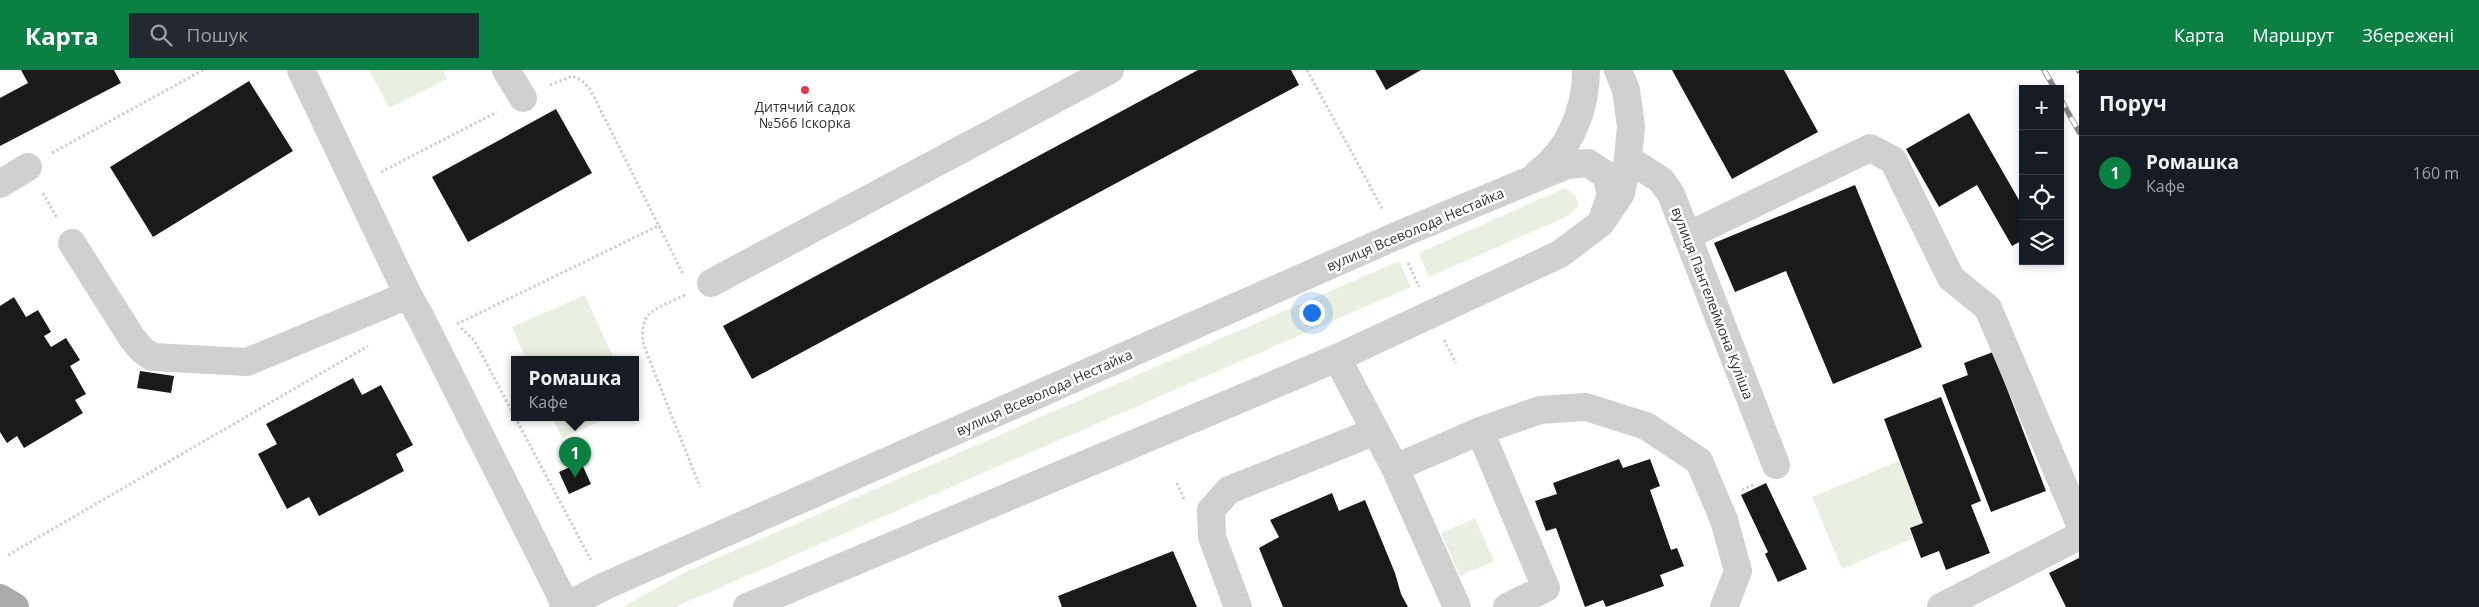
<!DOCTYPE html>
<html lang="uk">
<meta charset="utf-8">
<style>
:root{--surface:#171b24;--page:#242831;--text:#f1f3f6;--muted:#9ea1a6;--line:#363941;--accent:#0b8043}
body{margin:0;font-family:"Open Sans",sans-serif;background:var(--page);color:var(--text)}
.controls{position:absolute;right:15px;top:15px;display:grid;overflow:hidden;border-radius:0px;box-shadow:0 2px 8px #0003}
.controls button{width:45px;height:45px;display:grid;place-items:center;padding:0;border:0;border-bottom:1px solid var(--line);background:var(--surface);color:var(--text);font:25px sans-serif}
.you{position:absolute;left:1311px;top:242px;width:18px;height:18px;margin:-12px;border:4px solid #fff;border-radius:50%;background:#1a73e8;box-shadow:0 0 0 8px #1a73e833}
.badge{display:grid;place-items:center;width:32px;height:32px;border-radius:50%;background:var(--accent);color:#fff;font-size:16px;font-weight:700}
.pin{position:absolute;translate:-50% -41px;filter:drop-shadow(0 1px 2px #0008)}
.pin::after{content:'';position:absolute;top:26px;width:18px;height:15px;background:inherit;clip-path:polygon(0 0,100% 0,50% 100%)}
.popup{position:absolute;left:511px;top:286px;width:128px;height:65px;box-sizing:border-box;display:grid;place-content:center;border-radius:0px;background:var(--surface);filter:drop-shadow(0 1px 4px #0005);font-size:16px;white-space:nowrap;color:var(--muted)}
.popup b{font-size:19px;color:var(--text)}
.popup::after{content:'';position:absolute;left:50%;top:100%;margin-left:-10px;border:10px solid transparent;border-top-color:var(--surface)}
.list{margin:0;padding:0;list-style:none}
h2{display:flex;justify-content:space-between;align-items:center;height:65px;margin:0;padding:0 20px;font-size:21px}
h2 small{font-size:16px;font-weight:400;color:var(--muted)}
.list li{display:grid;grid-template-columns:32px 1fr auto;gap:15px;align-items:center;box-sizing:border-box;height:75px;padding:0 20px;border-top:1px solid var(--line)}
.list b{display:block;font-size:19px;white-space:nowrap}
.list p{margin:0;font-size:16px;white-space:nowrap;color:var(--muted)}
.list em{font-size:16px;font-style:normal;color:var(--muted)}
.icon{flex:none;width:28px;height:28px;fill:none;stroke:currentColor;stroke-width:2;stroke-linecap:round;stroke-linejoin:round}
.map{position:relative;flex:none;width:2079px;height:537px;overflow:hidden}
header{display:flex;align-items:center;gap:30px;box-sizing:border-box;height:70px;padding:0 25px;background:var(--accent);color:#fff}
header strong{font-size:24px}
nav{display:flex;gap:28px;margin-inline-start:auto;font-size:18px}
.search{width:350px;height:45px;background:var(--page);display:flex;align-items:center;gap:12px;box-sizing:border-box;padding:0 18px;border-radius:0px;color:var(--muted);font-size:19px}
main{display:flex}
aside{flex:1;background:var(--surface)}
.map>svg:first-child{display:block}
.green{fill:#eaf0e1}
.building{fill:#1a1a1a}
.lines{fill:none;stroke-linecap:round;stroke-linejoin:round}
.path{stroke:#d0d0d0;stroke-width:3;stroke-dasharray:2.5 2.5;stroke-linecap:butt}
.minor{stroke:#d0d0d0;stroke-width:28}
.major{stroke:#ababab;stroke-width:28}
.rail-casing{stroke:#888;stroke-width:5.5}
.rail{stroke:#fff;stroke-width:4;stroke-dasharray:11;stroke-linecap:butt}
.poi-dot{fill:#ed3251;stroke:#fff;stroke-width:2}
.labels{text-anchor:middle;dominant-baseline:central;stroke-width:5;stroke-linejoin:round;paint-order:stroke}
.poi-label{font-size:14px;fill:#333;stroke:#fff}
.street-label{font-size:14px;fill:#333;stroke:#fff}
</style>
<header>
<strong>Карта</strong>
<div class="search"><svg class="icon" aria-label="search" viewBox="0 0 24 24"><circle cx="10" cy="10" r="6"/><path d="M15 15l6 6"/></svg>Пошук</div>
<nav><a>Карта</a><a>Маршрут</a><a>Збережені</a></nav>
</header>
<main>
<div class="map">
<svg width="2079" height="537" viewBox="0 0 2079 537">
<rect width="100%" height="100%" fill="#fff"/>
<path class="green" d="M 369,0 L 443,0 L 447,9 L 389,38 Z
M 1565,118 L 1575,125 L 1579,136 L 1568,146 L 1429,207 L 1419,183 Z
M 1399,191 L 1411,217 L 675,537 L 623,537 L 685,502 Z
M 585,225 L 614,289 L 526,289 L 512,257 Z
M 552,347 L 609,347 L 562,368 Z
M 1899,391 L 1923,453 L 1910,458 L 1914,468 L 1842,499 L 1812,427 Z
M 1475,448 L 1494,491 L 1460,506 L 1441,463 Z"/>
<path class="building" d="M 21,0 L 114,0 L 121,13 L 0,76 L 0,28 L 28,13 Z
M 1198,0 L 1291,0 L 1299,15 L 752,309 L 723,256 Z
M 1375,0 L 1421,0 L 1386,20 Z
M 1672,0 L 1784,0 L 1818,62 L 1732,109 Z
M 249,11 L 293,81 L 153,167 L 110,97 Z
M 556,39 L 592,103 L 468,172 L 432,107 Z
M 1969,43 L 2023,137 L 2023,170 L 2012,176 L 1977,115 L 1939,137 L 1906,79 Z
M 1855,115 L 1922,277 L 1833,314 L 1786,201 L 1735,222 L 1714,173 Z
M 14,227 L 26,247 L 38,240 L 51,262 L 44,266 L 51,277 L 66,268 L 80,290 L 70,296 L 86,324 L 75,330 L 83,343 L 24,378 L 17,366 L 7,373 L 0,362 L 0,236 Z
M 1993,282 L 2046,421 L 1991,442 L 1942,315 L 1968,305 L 1964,293 Z
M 140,301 L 174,306 L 171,323 L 137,318 Z
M 353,308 L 362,325 L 381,315 L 413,375 L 396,384 L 404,401 L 319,446 L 309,427 L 287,439 L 258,384 L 277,374 L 266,354 Z
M 1941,327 L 1981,431 L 1971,435 L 1990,483 L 1946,500 L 1939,481 L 1921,488 L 1910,458 L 1923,453 L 1884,349 Z
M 1619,389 L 1623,398 L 1650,389 L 1660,416 L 1650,420 L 1671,480 L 1677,478 L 1684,496 L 1660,505 L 1664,516 L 1606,537 L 1603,530 L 1585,537 L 1556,458 L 1546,461 L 1535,431 L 1557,424 L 1553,413 Z
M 581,392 L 591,414 L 569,424 L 559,402 Z
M 1766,413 L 1807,499 L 1778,512 L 1765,484 L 1768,482 L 1741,425 Z
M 1332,423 L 1339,441 L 1365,430 L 1395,503 L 1401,524 L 1408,537 L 1283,537 L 1259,478 L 1279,467 L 1270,450 Z
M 1173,481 L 1197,537 L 1062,537 L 1058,526 Z
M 2079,488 L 2079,537 L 2066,537 L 2049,503 Z"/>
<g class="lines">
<path class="path" d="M 1307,0 L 1383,140
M 550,15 L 572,6 L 581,10 L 590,19 L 683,204
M 52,83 L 203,0
M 381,102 L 497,42
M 43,123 L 57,148
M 1408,193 L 1419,217
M 685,225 C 657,239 637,240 644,276 L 700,417
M 457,254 L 660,155
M 461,258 L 474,270 L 591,490
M 1444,270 L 1456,293
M 1177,413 L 1184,429
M 1742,420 L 1755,414
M 8,485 L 368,276"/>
<path class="minor" d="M 301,0 L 408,225 L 420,246 L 566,536 L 563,537
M 506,0 L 523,28
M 1628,89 L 1661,110 L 1671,124 L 1776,395
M 1538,103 C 1570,80 1586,39 1586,0
M 0,114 L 28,97
M 1687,166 L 1870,78 L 1893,90 L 1951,208 L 1988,238 L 2079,452
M 72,173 L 132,268 L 142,280 L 152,287 L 247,292 L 408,225
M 711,213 L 1110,0
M 1337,288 L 1395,398 L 1457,537
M 1480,361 L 1546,518 L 1507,537
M 1395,398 L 1480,361 L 1540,340 L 1586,337 L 1646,356 L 1699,391 L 1724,450 L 1738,501 L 1724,537
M 565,537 L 605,516 L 1396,166 L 1567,95 L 1588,93 L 1606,105 L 1611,124 L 1601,153
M 747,537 L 1337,288 L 1560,184 L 1601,153 L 1621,123 L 1628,89 L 1631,56 L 1626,20 L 1618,0
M 1238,537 L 1212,467 L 1211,440 L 1229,420 L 1376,361
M 1941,537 L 2079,466"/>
<path class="major" d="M 0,528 L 15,537"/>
<g class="rail-casing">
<path id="rail" d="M 2044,0 L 2055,19
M 2079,0 L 2079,1
M 2060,28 L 2079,62"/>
</g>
<use href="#rail" class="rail"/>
</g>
<circle class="poi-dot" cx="805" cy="20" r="5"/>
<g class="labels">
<g class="poi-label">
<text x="805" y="36">Дитячий садок<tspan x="805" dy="16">№566 Іскорка</tspan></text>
</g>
<g class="street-label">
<text transform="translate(1415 159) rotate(-23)">вулиця Всеволода Нестайка</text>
<text transform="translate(1713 233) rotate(69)">вулиця Пантелеймона Куліша</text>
<text transform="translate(1044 322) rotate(-24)">вулиця Всеволода Нестайка</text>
</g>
</g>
</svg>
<div class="controls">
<button>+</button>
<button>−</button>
<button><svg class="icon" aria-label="locate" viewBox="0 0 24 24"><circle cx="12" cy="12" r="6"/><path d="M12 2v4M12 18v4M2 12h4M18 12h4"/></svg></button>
<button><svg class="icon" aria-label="layers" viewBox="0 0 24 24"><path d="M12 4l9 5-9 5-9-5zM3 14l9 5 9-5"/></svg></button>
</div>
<div class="you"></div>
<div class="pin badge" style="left:575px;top:408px">1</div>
<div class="popup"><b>Ромашка</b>Кафе</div>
</div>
<aside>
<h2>Поруч<small></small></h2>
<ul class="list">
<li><span class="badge">1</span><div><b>Ромашка</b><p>Кафе</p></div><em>160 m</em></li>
</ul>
</aside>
</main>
